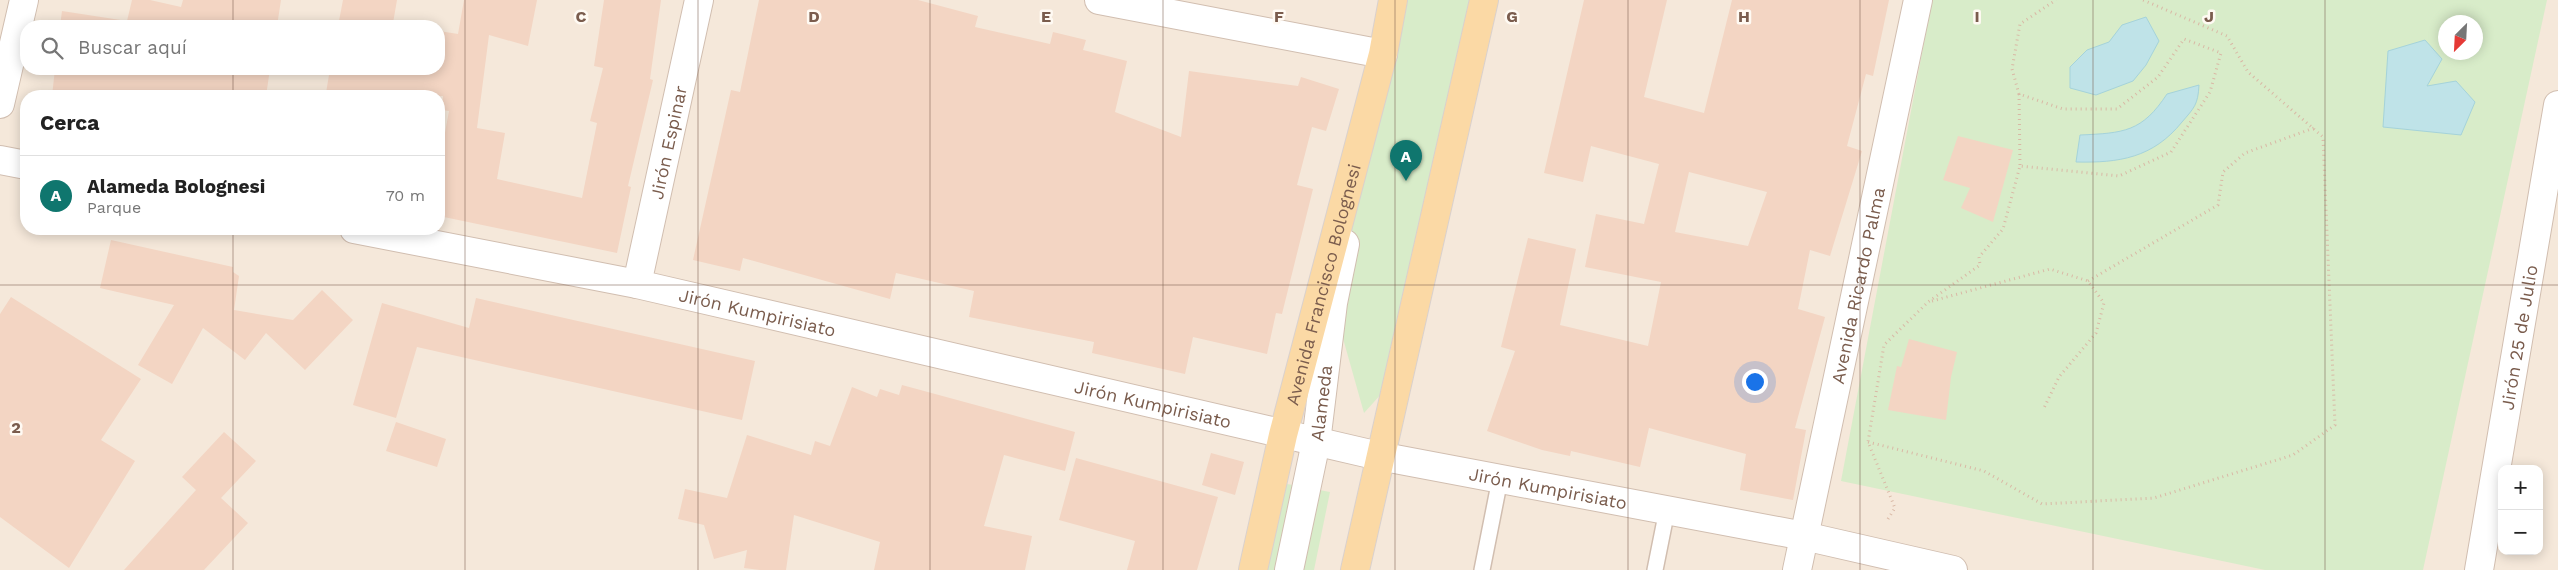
<!DOCTYPE html>
<html lang="es">
<meta charset="utf-8">
<style>
:root{--surface:#fff;--page:#f2f2f2;--text:#222;--muted:#767676;--line:#e0e0e0;--accent:#0f766e}
body{margin:0;font-family:"Work Sans",sans-serif;background:var(--page);color:var(--text)}
.controls{position:absolute;right:15px;bottom:15px;display:grid;overflow:hidden;border-radius:10px;box-shadow:0 2px 12px #0003}
.controls button{width:45px;height:45px;display:grid;place-items:center;padding:0;border:0;border-bottom:1px solid var(--line);background:var(--surface);color:var(--text);font:25px sans-serif}
.compass{position:absolute;left:2438px;top:15px;width:45px;height:45px;border-radius:50%;background:var(--surface);box-shadow:0 2px 12px #0003;rotate:204deg}
.you{position:absolute;left:1754px;top:381px;width:18px;height:18px;margin:-12px;border:4px solid #fff;border-radius:50%;background:#1a73e8;box-shadow:0 0 0 8px #1a73e833}
.badge{display:grid;place-items:center;width:32px;height:32px;border-radius:50%;background:var(--accent);color:#fff;font-size:16px;font-weight:700}
.pin{position:absolute;translate:-50% -41px;filter:drop-shadow(0 1px 2px #0008)}
.pin::after{content:'';position:absolute;top:26px;width:18px;height:15px;background:inherit;clip-path:polygon(0 0,100% 0,50% 100%)}
.list{margin:0;padding:0;list-style:none}
h2{display:flex;justify-content:space-between;align-items:center;height:65px;margin:0;padding:0 20px;font-size:21px}
h2 small{font-size:16px;font-weight:400;color:var(--muted)}
.list li{display:grid;grid-template-columns:32px 1fr auto;gap:15px;align-items:center;box-sizing:border-box;height:80px;padding:0 20px;border-top:1px solid var(--line)}
.list b{display:block;font-size:19px;white-space:nowrap}
.list p{margin:0;font-size:16px;white-space:nowrap;color:var(--muted)}
.list em{font-size:16px;font-style:normal;color:var(--muted)}
.icon{flex:none;width:28px;height:28px;fill:none;stroke:currentColor;stroke-width:2;stroke-linecap:round;stroke-linejoin:round}
.map{position:relative;flex:none;width:2558px;height:570px;overflow:hidden}
.search{position:absolute;background:var(--surface);box-shadow:0 2px 12px #0003;left:20px;top:20px;width:425px;height:55px;display:flex;align-items:center;gap:12px;box-sizing:border-box;padding:0 18px;border-radius:20px;color:var(--muted);font-size:19px}
.panel{position:absolute;background:var(--surface);box-shadow:0 2px 12px #0003;left:20px;top:90px;width:425px;height:145px;border-radius:20px}
.map>svg:first-child{display:block}
.residential{fill:#f5e8da;fill-rule:evenodd}
.green{fill:#d8ecc9;fill-rule:evenodd}
.water{fill:#bfe3e8;stroke:#a5d3da}
.building{fill:#f3d5c3;fill-rule:evenodd}
.lines{fill:none;stroke-linecap:round;stroke-linejoin:round}
.lane-casing{stroke:#d1beb0;stroke-width:18}
.street-casing{stroke:#d1beb0;stroke-width:30}
.primary-casing{stroke:#dad1cd;stroke-width:30}
.path{stroke:#d9b8a5;stroke-width:3;stroke-dasharray:1 4;stroke-linecap:butt}
.lane{stroke:#fff;stroke-width:15}
.street{stroke:#fff;stroke-width:28}
.primary{stroke:#fbd9a5;stroke-width:28}
.grid{fill:none;stroke:#7a5c4d;stroke-width:1;stroke-opacity:0.55}
.labels{text-anchor:middle;dominant-baseline:central;stroke-width:5;stroke-linejoin:round;paint-order:stroke}
.street-label{font-size:18px;fill:#7a5c4d;stroke:#fffaf3}
.grid-label{font-size:16px;text-anchor:middle;font-weight:bold;fill:#7a5c4d;stroke:#fffaf3;stroke-width:5;stroke-linejoin:round;paint-order:stroke}
</style>
<div class="map">
<svg width="2558" height="570" viewBox="0 0 2558 570">
<rect width="100%" height="100%" fill="#fdf6ec"/>
<path class="residential" d="M 0,0 L 2558,0 L 2558,570 L 0,570 ZM 2446,22 L 2476,22 L 2476,52 L 2446,52 ZM 26,26 L 439,26 L 439,69 L 26,69 ZM 26,96 L 439,96 L 439,229 L 26,229 ZM 2502,469 L 2539,469 L 2539,551 L 2502,551 Z"/>
<path class="green" d="M 1393,0 L 1493,0 L 1411,361 L 1364,413 L 1333,303 Z
M 1932,0 L 2547,0 L 2423,570 L 2265,570 L 1841,481 ZM 2446,22 L 2476,22 L 2476,52 L 2446,52 Z
M 1271,481 L 1330,492 L 1314,570 L 1253,570 Z"/>
<path class="water" d="M 2146,17 L 2159,41 L 2146,65 L 2133,81 L 2096,95 L 2070,88 L 2070,67 L 2087,50 L 2109,42 L 2122,25 Z
M 2425,40 L 2442,59 L 2427,86 L 2456,81 L 2475,102 L 2461,135 L 2383,127 L 2388,51 Z
M 2199,85 C 2198,105 2194,108 2182,122 C 2153,158 2119,163 2076,162 L 2080,135 C 2124,133 2142,132 2167,94 Z"/>
<path class="building" d="M 132,0 L 150,0 L 181,7 L 183,0 L 281,0 L 277,26 L 60,26 L 62,11 L 127,21 Z
M 343,0 L 397,0 L 393,23 L 413,26 L 338,26 Z
M 464,0 L 537,0 L 528,46 L 489,35 L 477,128 L 505,133 L 497,179 L 582,198 L 597,123 L 590,121 L 603,68 L 594,66 L 604,0 L 661,0 L 650,79 L 653,80 L 628,186 L 631,187 L 617,253 L 439,216 L 439,165 L 449,111 L 442,110 L 443,96 L 346,96 L 326,93 L 330,69 L 439,69 L 439,31 L 458,34 Z
M 759,0 L 918,0 L 978,16 L 975,27 L 1050,44 L 1053,32 L 1086,40 L 1083,50 L 1127,61 L 1115,112 L 1181,137 L 1189,71 L 1298,86 L 1301,77 L 1339,89 L 1326,131 L 1312,127 L 1297,185 L 1313,189 L 1282,314 L 1276,313 L 1267,354 L 1193,337 L 1185,374 L 1092,353 L 1094,342 L 969,317 L 974,291 L 896,273 L 890,299 L 743,258 L 740,271 L 693,260 L 731,90 L 740,92 Z
M 1584,0 L 1667,0 L 1644,97 L 1704,113 L 1732,0 L 1889,0 L 1873,76 L 1866,74 L 1847,146 L 1862,151 L 1830,256 L 1810,250 L 1798,309 L 1825,317 L 1795,428 L 1806,430 L 1793,500 L 1740,490 L 1746,454 L 1649,428 L 1640,467 L 1571,451 L 1570,456 L 1542,450 L 1487,431 L 1515,351 L 1501,347 L 1528,238 L 1576,249 L 1560,325 L 1648,346 L 1661,282 L 1585,267 L 1596,214 L 1644,224 L 1659,164 L 1591,146 L 1583,182 L 1544,173 ZM 1689,172 L 1767,192 L 1748,246 L 1675,232 Z
M 55,69 L 270,69 L 266,96 L 163,96 L 134,90 L 133,96 L 52,96 Z
M 1958,136 L 2013,150 L 1993,222 L 1961,208 L 1970,188 L 1943,180 Z
M 111,240 L 233,267 L 233,272 L 239,276 L 234,310 L 293,320 L 322,290 L 353,320 L 305,370 L 266,333 L 245,360 L 203,328 L 172,384 L 138,365 L 174,305 L 100,288 Z
M 11,297 L 141,379 L 101,440 L 135,461 L 69,568 L 0,517 L 0,314 Z
M 476,298 L 755,361 L 742,420 L 417,347 L 396,418 L 353,405 L 382,303 L 469,328 Z
M 1909,339 L 1957,352 L 1951,377 L 1946,420 L 1888,410 L 1897,366 L 1901,367 Z
M 902,385 L 1075,432 L 1065,471 L 1004,455 L 984,526 L 1032,536 L 1025,570 L 874,570 L 880,542 L 794,515 L 786,570 L 760,570 L 744,568 L 747,550 L 714,559 L 704,525 L 678,519 L 685,489 L 727,498 L 747,435 L 811,455 L 815,441 L 830,446 L 852,387 L 877,397 L 880,389 L 899,395 Z
M 396,422 L 446,439 L 437,467 L 386,451 Z
M 224,432 L 256,461 L 221,498 L 248,523 L 204,570 L 124,570 L 196,490 L 182,477 Z
M 1211,453 L 1244,462 L 1235,495 L 1202,485 Z
M 1076,458 L 1218,497 L 1197,570 L 1127,570 L 1135,541 L 1059,520 Z"/>
<g class="lines">
<g class="lane-casing">
<path id="lane" d="M 1482,570 L 1500,479
M 1655,570 L 1667,510"/>
</g>
<g class="street-casing">
<g id="street">
<path d="M 1099,0 L 1383,54"/>
<path d="M 0,104 L 24,0"/>
<path d="M 0,160 L 26,165"/>
<path id="s1" d="M 354,229 L 637,284 L 1379,456 L 1804,536 L 1953,570"/>
<path id="s2" d="M 637,284 L 699,0"/>
<path id="s3" d="M 1289,570 L 1316,442 L 1333,303 L 1345,244"/>
<path id="s4" d="M 1797,570 L 1918,0"/>
<path id="s5" d="M 2479,570 L 2558,105"/>
</g>
</g>
<g class="primary-casing">
<g id="primary">
<path id="s6" d="M 1253,570 L 1283,435 L 1383,54 L 1393,0"/>
<path d="M 1355,570 L 1484,0"/>
</g>
</g>
<path class="path" d="M 2019,94 L 2020,166
M 2088,281 L 2218,205 L 2223,172 L 2245,153 L 2314,128
M 1932,301 L 2050,269 L 2088,281 L 2104,303 L 2096,333 L 2059,377 L 2043,410
M 1868,442 L 1984,471 L 2042,504 L 2154,498 L 2293,455 L 2335,425 L 2323,137 L 2248,72 L 2227,36 L 2143,0
M 1888,519 L 1895,508 L 1868,442 L 1884,345 L 1928,302 L 1980,265 L 1979,257 L 2003,229 L 2020,166 L 2119,176 L 2171,152 L 2210,92 L 2221,53 L 2184,39 L 2158,77 L 2117,109 L 2063,109 L 2019,94 L 2012,69 L 2020,24 L 2056,0"/>
<use href="#lane" class="lane"/>
<use href="#street" class="street"/>
<use href="#primary" class="primary"/>
</g>
<path class="grid" d="M 233,0 L 233,26M 465,0 L 465,570M 698,0 L 698,570M 930,0 L 930,570M 1163,0 L 1163,570M 1395,0 L 1395,570M 1628,0 L 1628,570M 1860,0 L 1860,570M 2093,0 L 2093,570M 2325,0 L 2325,570M 233,69 L 233,96M 233,229 L 233,570M 0,285 L 2558,285"/>
<g class="labels">
<g class="street-label">
<text stroke="none"><textPath href="#s2" startOffset="145">Jirón Espinar</textPath></text>
<text stroke="none"><textPath href="#s6" startOffset="294">Avenida Francisco Bolognesi</textPath></text>
<text stroke="none"><textPath href="#s4" startOffset="291">Avenida Ricardo Palma</textPath></text>
<text stroke="none"><textPath href="#s1" startOffset="412">Jirón Kumpirisiato</textPath></text>
<text stroke="none"><textPath href="#s5" startOffset="236">Jirón 25 de Julio</textPath></text>
<text stroke="none"><textPath href="#s3" startOffset="170">Alameda</textPath></text>
<text stroke="none"><textPath href="#s1" startOffset="818">Jirón Kumpirisiato</textPath></text>
<text stroke="none"><textPath href="#s1" startOffset="1222">Jirón Kumpirisiato</textPath></text>
</g>
</g>
<g class="grid-label">
<text x="581" y="22">C</text>
<text x="814" y="22">D</text>
<text x="1046" y="22">E</text>
<text x="1279" y="22">F</text>
<text x="1512" y="22">G</text>
<text x="1744" y="22">H</text>
<text x="1977" y="22">I</text>
<text x="2209" y="22">J</text>
<text x="16" y="433">2</text>
</g>
</svg>
<div class="controls">
<button>+</button>
<button>−</button>
</div>
<svg class="compass" viewBox="-18 -18 36 36"><path d="M0-13l5 13h-10z" fill="#e53935"/><path d="M0 13l5-13h-10z" fill="#767676"/></svg>
<div class="you"></div>
<div class="pin badge" style="left:1406px;top:181px">A</div>
<div class="search"><svg class="icon" aria-label="search" viewBox="0 0 24 24"><circle cx="10" cy="10" r="6"/><path d="M15 15l6 6"/></svg>Buscar aquí</div>
<section class="panel">
<h2>Cerca<small></small></h2>
<ul class="list">
<li><span class="badge">A</span><div><b>Alameda Bolognesi</b><p>Parque</p></div><em>70 m</em></li>
</ul>
</section>
</div>
